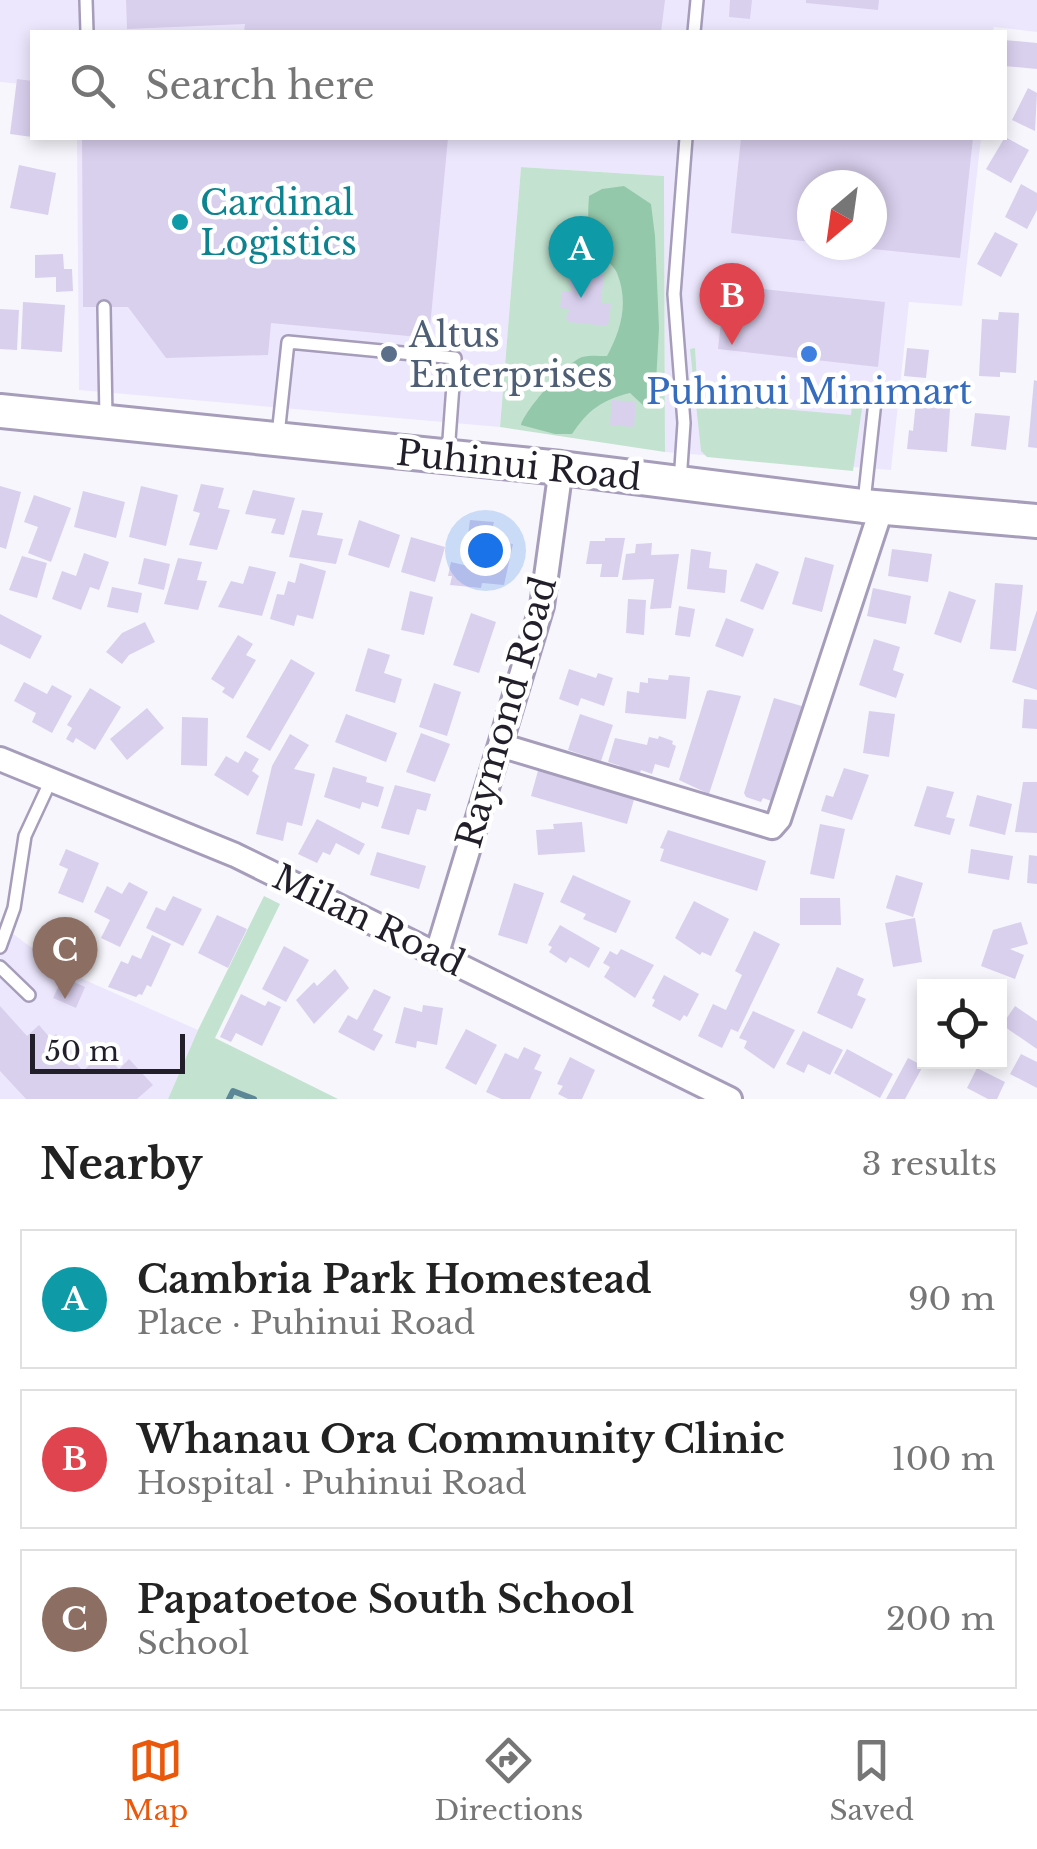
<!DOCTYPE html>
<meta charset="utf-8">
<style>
:root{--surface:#fff;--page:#f2f2f2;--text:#222;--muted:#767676;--line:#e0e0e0;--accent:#ea580c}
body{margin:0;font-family:"Libre Baskerville",serif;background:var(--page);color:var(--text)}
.controls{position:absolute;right:30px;bottom:30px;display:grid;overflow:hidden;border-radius:0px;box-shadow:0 5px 15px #0003}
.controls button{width:90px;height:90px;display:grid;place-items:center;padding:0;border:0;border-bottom:2px solid var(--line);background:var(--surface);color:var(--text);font:50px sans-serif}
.compass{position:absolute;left:797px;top:170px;width:90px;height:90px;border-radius:50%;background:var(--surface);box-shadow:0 5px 15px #0003;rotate:209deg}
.scale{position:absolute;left:30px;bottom:25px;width:155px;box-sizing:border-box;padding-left:10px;border:5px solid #221f2a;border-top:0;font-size:28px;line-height:35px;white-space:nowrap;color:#221f2a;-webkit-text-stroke:8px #fff;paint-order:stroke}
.you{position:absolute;left:485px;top:550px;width:35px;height:35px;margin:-25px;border:8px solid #fff;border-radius:50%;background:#1a73e8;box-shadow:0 0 0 15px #1a73e833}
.badge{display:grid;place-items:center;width:65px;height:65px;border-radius:50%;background:var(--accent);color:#fff;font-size:32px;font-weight:700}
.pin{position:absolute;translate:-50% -82px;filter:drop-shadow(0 2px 5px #0008)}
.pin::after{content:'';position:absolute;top:52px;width:35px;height:30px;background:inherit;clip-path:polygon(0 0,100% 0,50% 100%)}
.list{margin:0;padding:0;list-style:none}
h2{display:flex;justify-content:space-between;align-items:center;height:130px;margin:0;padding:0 40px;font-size:42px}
h2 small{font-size:32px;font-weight:400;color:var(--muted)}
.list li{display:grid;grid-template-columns:65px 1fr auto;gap:30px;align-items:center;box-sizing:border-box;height:140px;margin:0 20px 20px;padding:0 20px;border:2px solid var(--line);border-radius:0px}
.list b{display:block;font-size:38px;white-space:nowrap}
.list p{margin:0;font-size:32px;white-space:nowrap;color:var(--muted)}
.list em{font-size:32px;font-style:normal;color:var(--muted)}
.icon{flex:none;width:55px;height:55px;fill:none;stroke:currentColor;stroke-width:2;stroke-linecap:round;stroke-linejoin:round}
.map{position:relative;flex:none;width:1037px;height:1099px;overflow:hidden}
.search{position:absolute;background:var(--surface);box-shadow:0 5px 15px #0003;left:30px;right:30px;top:30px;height:110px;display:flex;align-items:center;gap:25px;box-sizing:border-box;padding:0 35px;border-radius:0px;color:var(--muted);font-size:38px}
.sheet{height:610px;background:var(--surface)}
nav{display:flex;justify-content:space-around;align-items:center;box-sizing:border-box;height:140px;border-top:2px solid var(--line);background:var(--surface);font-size:28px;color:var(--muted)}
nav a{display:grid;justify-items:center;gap:5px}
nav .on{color:var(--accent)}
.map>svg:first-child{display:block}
.built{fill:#ede7fe;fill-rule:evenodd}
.green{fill:#c3e3d0}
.forest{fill:#94c8aa}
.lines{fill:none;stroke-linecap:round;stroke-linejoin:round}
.stream{stroke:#5c8796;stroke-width:6}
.building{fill:#d9d0ee}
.lane-casing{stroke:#a69dba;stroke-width:16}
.street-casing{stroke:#a69dba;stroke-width:28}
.secondary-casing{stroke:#a69dba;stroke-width:38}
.lane{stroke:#fff;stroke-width:11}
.street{stroke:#fff;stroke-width:22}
.secondary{stroke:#fff;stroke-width:32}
.culture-dot{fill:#0f9aa8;stroke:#fff;stroke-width:4}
.service-dot{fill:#5c6f8a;stroke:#fff;stroke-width:4}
.shop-dot{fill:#3f7fe0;stroke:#fff;stroke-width:4}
.labels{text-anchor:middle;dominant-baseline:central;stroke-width:9;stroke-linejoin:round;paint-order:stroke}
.culture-label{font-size:35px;fill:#0d838f;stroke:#fff;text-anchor:start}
.service-label{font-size:35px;fill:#4e5e75;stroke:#fff;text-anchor:start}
.shop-label{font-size:35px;fill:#366cbe;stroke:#fff}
.street-label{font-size:35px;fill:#221f2a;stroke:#fff}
</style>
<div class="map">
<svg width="1037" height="1099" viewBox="0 0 1037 1099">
<rect width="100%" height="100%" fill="#f7f6fc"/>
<path class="built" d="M 0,0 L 1037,0 L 1037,32 L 994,27 L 992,32 L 32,32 L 32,85 L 0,82 Z
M 77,138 L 981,138 L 962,306 L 909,302 L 891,470 L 665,452 L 664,176 L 521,167 L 500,427 L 79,390 ZM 812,185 L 872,185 L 872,245 L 812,245 Z
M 0,924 L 60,969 L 198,1030 L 168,1099 L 0,1099 Z"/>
<path class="green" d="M 521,167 L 664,176 L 665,452 L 500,427 Z
M 695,348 L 698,398 L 702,402 L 851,415 L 852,405 L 859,405 L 862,408 L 853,471 L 707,457 L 701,451 L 690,349 Z
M 264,896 L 280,904 L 215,1038 L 338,1099 L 168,1099 L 198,1030 Z"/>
<path class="forest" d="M 624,186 L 651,204 L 655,236 L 659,328 L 655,401 L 645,407 L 630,393 C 602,400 588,410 572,434 L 555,434 L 521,425 C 525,410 566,363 582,357 C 590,355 599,356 607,356 C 621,330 629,303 617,273 C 613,264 602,258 597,249 C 586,234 588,213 589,196 L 602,189 Z"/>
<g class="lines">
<path class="stream" d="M 229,1099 L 233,1091 L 254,1099"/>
</g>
<path class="building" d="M 126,0 L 665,0 L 661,32 L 244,32 L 245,24 L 127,29 Z
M 730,0 L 752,0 L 750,19 L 729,17 Z
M 806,0 L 879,0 L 878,10 L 806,3 Z
M 1004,40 L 1037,43 L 1037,69 L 1004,66 Z
M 17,79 L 32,81 L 32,137 L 10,134 Z
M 1028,88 L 1037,93 L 1035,131 L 1012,120 Z
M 1005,137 L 1029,150 L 1011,183 L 986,169 Z
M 82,138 L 448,138 L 429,338 L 271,323 L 268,355 L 166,358 L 128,307 L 83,307 Z
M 741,138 L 973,138 L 960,258 L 863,248 L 872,245 L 872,185 L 812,185 L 812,242 L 731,233 Z
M 19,165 L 56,173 L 48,215 L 10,208 Z
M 1021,184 L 1037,193 L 1037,210 L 1027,229 L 1005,217 Z
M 995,232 L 1018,244 L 1001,277 L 977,264 Z
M 63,254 L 64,269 L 72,269 L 73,291 L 56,292 L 56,277 L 35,278 L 35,255 Z
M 573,271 L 604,274 L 601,303 L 611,304 L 608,326 L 569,322 L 566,318 L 570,309 L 560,308 L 562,291 L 572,292 L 569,281 Z
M 725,285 L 885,302 L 878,367 L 718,349 Z
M 23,302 L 65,305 L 62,352 L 21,349 Z
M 0,309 L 19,310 L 17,350 L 0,349 Z
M 999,312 L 1019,313 L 1016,373 L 1000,372 L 1000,377 L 979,376 L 982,319 L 998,320 Z
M 907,348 L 929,350 L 926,378 L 904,376 Z
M 1034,380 L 1037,381 L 1037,448 L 1028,447 Z
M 917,391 L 951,394 L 947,452 L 907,449 L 909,430 L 913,431 Z
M 612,400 L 636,402 L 634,427 L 610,425 Z
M 975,413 L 1010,416 L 1006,450 L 971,446 Z
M 201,484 L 224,488 L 218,508 L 230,510 L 217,550 L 189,545 L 200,513 L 193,511 Z
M 0,486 L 21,492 L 6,549 L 0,547 Z
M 141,486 L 178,495 L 166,546 L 129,537 Z
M 253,490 L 295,498 L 284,535 L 271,533 L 276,519 L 245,514 Z
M 83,491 L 125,502 L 116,538 L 74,527 Z
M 34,495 L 71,508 L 51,562 L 28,553 L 38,527 L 24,522 Z
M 302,510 L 323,513 L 317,535 L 343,539 L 336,564 L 289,557 Z
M 359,520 L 400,535 L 389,568 L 348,555 Z
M 470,520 L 494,522 L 489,541 L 513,544 L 504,585 L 482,583 L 481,588 L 450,585 L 452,576 L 448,576 L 451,562 L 464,565 Z
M 411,537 L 445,547 L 435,582 L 401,572 Z
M 605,538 L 625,538 L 618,577 L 600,577 L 602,564 L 586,564 L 590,541 L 605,541 Z
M 652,543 L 651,555 L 679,554 L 671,608 L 650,609 L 654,579 L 622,580 L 626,554 L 635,553 L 636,544 Z
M 691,549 L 711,552 L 709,568 L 727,570 L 725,593 L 687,589 Z
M 892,549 L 932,554 L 928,582 L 888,576 Z
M 84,553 L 109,562 L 99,590 L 90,587 L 81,610 L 52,599 L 62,571 L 76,576 Z
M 22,556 L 47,563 L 37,598 L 9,590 Z
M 805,557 L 834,565 L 822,612 L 792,604 Z
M 144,558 L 170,564 L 164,590 L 138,584 Z
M 178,558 L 202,562 L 197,580 L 207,581 L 198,610 L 164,604 Z
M 300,563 L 326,571 L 313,619 L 297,615 L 294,626 L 270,619 L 277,594 L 284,595 L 288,581 L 295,583 Z
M 756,563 L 779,572 L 763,610 L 740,601 Z
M 249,566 L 276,572 L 262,616 L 218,607 L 231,581 L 243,584 Z
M 995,583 L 1023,585 L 1016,651 L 990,649 Z
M 112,587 L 142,593 L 138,613 L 107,607 Z
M 873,588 L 911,596 L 906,624 L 867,616 Z
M 410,591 L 433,597 L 424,635 L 401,630 Z
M 949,591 L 976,600 L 961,643 L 934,634 Z
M 628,599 L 646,600 L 644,635 L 626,633 Z
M 679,606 L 695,609 L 690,637 L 675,635 Z
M 1037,610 L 1037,690 L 1012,682 Z
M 471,613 L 496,622 L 479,673 L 453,665 Z
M 0,614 L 42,636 L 30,659 L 0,644 Z
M 726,618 L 754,629 L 743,657 L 715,646 Z
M 145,622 L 155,642 L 129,655 L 122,664 L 106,652 L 122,633 Z
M 238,635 L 253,644 L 246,655 L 256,660 L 233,699 L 222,692 L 225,688 L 211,679 Z
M 874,639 L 900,647 L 893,670 L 904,674 L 896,698 L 859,685 Z
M 368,648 L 390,655 L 384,673 L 402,679 L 395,703 L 355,691 Z
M 291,659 L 315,673 L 270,751 L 246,737 Z
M 569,669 L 596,678 L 598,673 L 613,678 L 604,706 L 581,698 L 578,706 L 559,699 Z
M 669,675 L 690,677 L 686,719 L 625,713 L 627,691 L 639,693 L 640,682 L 648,683 L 648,678 L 668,680 Z
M 24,682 L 47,694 L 52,685 L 72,696 L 52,733 L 32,722 L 36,713 L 14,701 Z
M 434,683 L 461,692 L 447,736 L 419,727 Z
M 90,688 L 121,707 L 95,750 L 76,738 L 73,743 L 66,739 L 72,728 L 67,725 Z
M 710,690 L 741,696 L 709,794 L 679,780 L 707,691 Z
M 774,698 L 805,707 L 774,802 L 763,798 L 761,802 L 746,797 L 744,793 Z
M 1024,699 L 1037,700 L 1037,729 L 1022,728 Z
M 147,708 L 164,728 L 127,760 L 110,739 Z
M 869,711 L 895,714 L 889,757 L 863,753 Z
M 346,714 L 397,733 L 386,762 L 335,742 Z
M 580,714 L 613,725 L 601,761 L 568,750 Z
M 182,717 L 208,718 L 207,766 L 181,765 Z
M 421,733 L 450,744 L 435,782 L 406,772 Z
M 290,734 L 309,745 L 294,769 L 315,774 L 302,826 L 287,822 L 283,841 L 256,834 L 272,766 Z
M 659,736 L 673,741 L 672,744 L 676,746 L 669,768 L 655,764 L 652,774 L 641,770 L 639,776 L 619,770 L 620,766 L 608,762 L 615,738 L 647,745 L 649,737 L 658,739 Z
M 245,751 L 259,759 L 252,771 L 259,776 L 248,796 L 214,775 L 226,756 L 238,763 Z
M 333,767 L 367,777 L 366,782 L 384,787 L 378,807 L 362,802 L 360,809 L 324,797 Z
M 539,767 L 635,796 L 627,824 L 531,796 Z
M 844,768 L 869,775 L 852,820 L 821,811 L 826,795 L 833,797 Z
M 1023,782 L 1037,782 L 1037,833 L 1015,832 Z
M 395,785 L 431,794 L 426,811 L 417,809 L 409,835 L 381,828 Z
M 927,786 L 954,792 L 946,817 L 955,819 L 950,835 L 914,826 Z
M 977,795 L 1012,804 L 1005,835 L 969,826 Z
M 317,819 L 365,844 L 359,855 L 336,843 L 330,855 L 323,852 L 317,863 L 298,854 Z
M 582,822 L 585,852 L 538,855 L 536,830 L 554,829 L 553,824 Z
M 820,824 L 845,829 L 834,879 L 810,874 Z
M 668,830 L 766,861 L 757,891 L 660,861 L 664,849 L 660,848 Z
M 66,849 L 99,863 L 83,903 L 58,893 L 68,869 L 59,865 Z
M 971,849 L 1013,856 L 1009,880 L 968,873 Z
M 377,852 L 426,866 L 419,889 L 370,875 Z
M 1029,855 L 1037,856 L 1037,884 L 1027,883 Z
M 573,875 L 631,901 L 616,933 L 583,919 L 586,914 L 560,902 Z
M 896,875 L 923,883 L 913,917 L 886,908 Z
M 129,882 L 148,892 L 120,947 L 101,938 L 110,920 L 94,912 L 107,886 L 122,894 Z
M 514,883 L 544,893 L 527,944 L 498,935 Z
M 173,896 L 202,909 L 183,946 L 146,928 L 156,907 L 165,911 Z
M 800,898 L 840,898 L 841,925 L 800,925 Z
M 694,901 L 729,919 L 711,956 L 702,952 L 700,955 L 675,938 Z
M 217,915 L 247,929 L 228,968 L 198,953 Z
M 915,918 L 922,962 L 893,967 L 885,923 Z
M 1021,922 L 1028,944 L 1010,949 L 1024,955 L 1015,979 L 981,966 L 993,930 Z
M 560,925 L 600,948 L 589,968 L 570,957 L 566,963 L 549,952 L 552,947 L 548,945 Z
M 754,931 L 780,944 L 738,1032 L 731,1029 L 722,1048 L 698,1036 L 713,1004 L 726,1010 L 742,975 L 735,971 Z
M 152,935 L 171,944 L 151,987 L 147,985 L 142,995 L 139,994 L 136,997 L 108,987 L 121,961 L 128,964 L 132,955 L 141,959 Z
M 71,945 L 95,955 L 86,974 L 63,963 Z
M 284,946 L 309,960 L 286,1002 L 262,989 Z
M 621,949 L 654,965 L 635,998 L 604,977 L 610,967 L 603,963 L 610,951 L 617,955 Z
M 837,967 L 864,979 L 857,995 L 866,999 L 852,1029 L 817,1013 Z
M 335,969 L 349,988 L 314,1024 L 296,1000 L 314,982 L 317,986 Z
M 664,975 L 699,994 L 687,1017 L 684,1015 L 680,1021 L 652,1006 L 655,1000 L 652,998 Z
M 63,977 L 85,987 L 76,1008 L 53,998 Z
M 374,989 L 391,997 L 373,1030 L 383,1035 L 374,1051 L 338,1032 L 348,1015 L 357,1020 Z
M 241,994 L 265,1006 L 268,1001 L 281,1007 L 262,1046 L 236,1033 L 231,1042 L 220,1037 Z
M 423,1005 L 443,1008 L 437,1045 L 417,1041 L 416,1048 L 395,1043 L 404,1007 L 422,1012 Z
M 0,1006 L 27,1036 L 39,1025 L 51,1039 L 56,1034 L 77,1057 L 73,1060 L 83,1071 L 103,1052 L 119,1069 L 129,1059 L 153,1085 L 137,1099 L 26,1099 L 0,1071 Z
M 1015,1006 L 1037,1021 L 1037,1049 L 1002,1025 Z
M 753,1011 L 795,1030 L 774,1069 L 744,1048 L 747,1041 L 739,1038 Z
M 466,1029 L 497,1045 L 476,1085 L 445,1068 Z
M 803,1031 L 843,1050 L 830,1075 L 808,1064 L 804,1073 L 786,1064 Z
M 524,1047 L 541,1055 L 534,1069 L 542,1072 L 530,1099 L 501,1099 L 486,1092 L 505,1053 L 518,1059 Z
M 847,1049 L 893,1074 L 880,1098 L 834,1073 Z
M 1021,1054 L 1037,1062 L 1037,1088 L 1010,1074 Z
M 570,1057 L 595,1070 L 582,1099 L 568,1099 L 558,1094 L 563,1086 L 557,1084 Z
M 908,1058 L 923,1066 L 905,1099 L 886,1099 Z
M 977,1068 L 1005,1082 L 997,1099 L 988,1099 L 967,1088 Z"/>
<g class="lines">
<g class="lane-casing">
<path id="lane" d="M 86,0 L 87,32
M 694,32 L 697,0
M 104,307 L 106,418
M 278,435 L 288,342 L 455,358 L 448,453
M 680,482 L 684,423 L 674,294 L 686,138
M 864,502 L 876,392
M 0,947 L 14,908 L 25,836 L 51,780
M 0,967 L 29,995"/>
</g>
<g class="street-casing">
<path id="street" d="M 500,745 L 772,827 L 779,819 L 882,507
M 0,759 L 235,855 L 730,1099
M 437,953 L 542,606 L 561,468"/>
</g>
<g class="secondary-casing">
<path id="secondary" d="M 0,411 L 561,468 L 863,506 L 1037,521"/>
</g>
<use href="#lane" class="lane"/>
<use href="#street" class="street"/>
<use href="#secondary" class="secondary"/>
</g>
<circle class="culture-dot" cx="180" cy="222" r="10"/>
<circle class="service-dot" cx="389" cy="354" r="10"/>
<circle class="shop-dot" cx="809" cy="354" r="10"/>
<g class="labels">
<g class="culture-label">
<text x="200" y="202">Cardinal<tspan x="200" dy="40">Logistics</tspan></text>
</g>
<g class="service-label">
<text x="409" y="334">Altus<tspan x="409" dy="40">Enterprises</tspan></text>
</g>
<g class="shop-label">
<text x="809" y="391">Puhinui Minimart</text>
</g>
<g class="street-label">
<text transform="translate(519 465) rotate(6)">Puhinui Road</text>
<text transform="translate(506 712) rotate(-74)">Raymond Road</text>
<text transform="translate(369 920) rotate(26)">Milan Road</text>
</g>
</g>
</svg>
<div class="controls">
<button><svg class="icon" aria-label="locate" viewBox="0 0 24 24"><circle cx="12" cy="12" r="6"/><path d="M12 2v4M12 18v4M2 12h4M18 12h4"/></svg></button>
</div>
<svg class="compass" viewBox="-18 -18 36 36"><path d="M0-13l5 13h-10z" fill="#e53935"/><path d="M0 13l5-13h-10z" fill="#767676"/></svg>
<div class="scale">50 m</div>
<div class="you"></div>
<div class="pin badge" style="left:581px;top:298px;background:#0f9aa8">A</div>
<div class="pin badge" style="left:732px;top:345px;background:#e0444e">B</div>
<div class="pin badge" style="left:65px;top:999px;background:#8d6e63">C</div>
<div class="search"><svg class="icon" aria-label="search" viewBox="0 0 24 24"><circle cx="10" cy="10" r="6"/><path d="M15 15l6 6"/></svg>Search here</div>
</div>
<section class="sheet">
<h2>Nearby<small>3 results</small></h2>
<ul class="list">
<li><span class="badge" style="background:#0f9aa8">A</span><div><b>Cambria Park Homestead</b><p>Place · Puhinui Road</p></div><em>90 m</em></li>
<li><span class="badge" style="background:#e0444e">B</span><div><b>Whanau Ora Community Clinic</b><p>Hospital · Puhinui Road</p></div><em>100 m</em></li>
<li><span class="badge" style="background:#8d6e63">C</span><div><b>Papatoetoe South School</b><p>School</p></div><em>200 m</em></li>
</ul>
</section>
<nav>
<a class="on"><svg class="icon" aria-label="map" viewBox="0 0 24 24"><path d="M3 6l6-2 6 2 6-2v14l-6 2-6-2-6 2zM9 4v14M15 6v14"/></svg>Map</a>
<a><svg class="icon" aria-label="directions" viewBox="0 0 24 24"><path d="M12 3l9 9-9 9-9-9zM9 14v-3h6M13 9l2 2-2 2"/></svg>Directions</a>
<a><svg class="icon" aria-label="saved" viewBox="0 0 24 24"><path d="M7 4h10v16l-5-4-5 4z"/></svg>Saved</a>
</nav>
